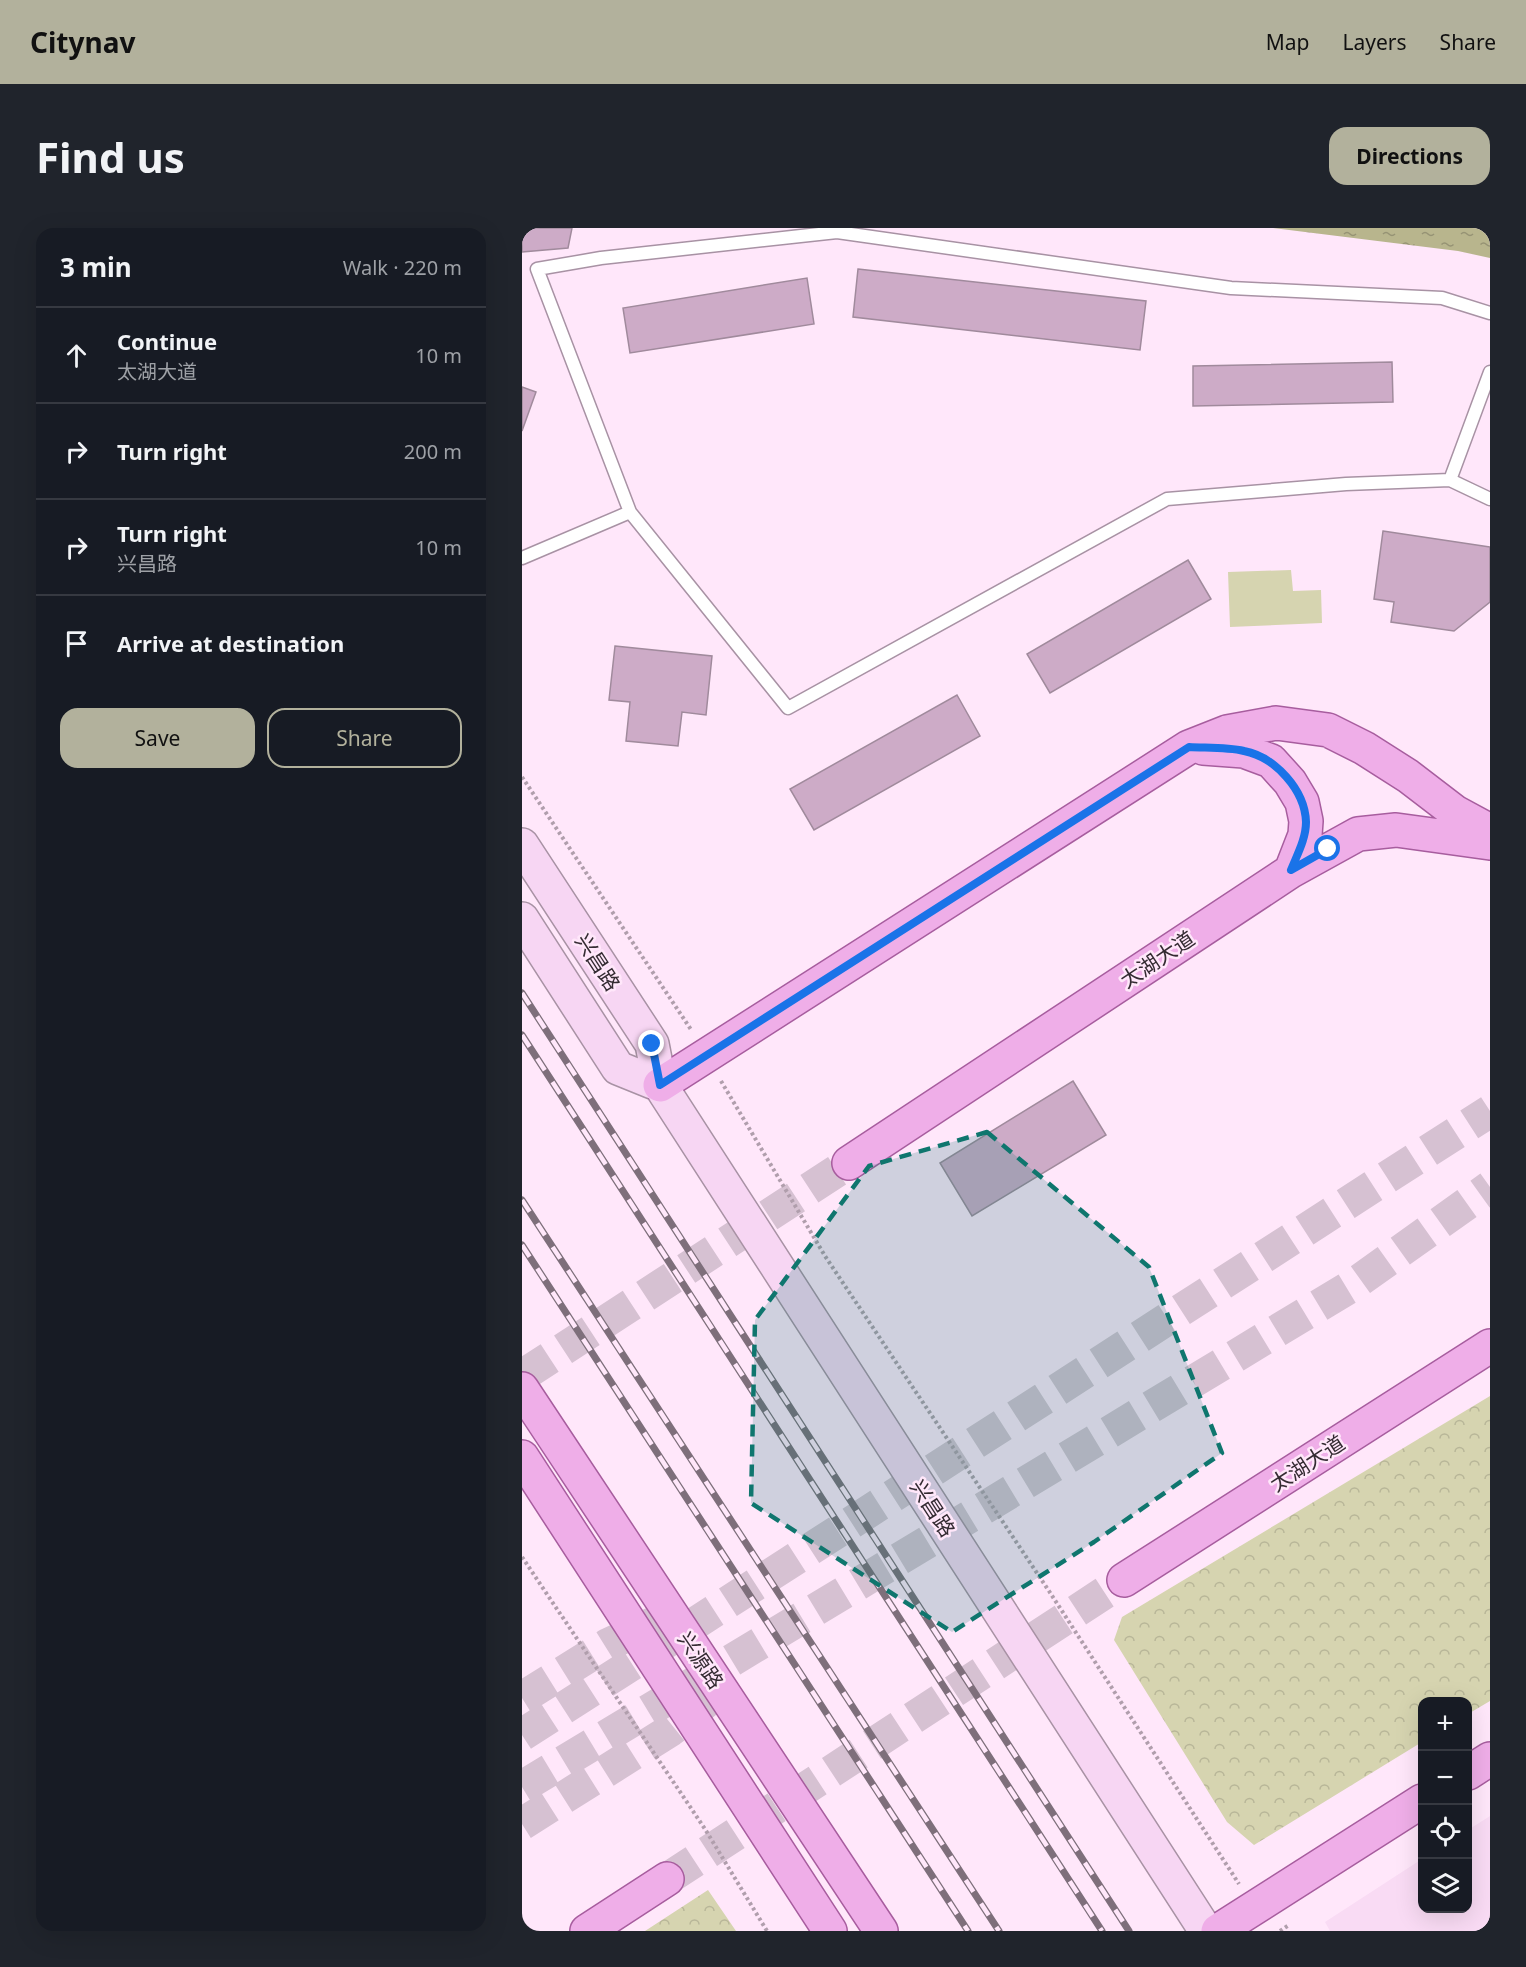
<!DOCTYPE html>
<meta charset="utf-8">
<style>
:root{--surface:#171b24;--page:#20242c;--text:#f1f3f6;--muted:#9ea1a6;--line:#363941;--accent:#b2b19c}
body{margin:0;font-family:"Noto Sans","Noto Sans SC",sans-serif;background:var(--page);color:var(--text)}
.controls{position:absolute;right:18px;bottom:18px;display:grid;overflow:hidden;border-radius:12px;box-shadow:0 6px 24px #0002}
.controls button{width:54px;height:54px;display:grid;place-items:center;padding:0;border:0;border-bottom:2px solid var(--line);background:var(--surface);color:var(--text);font:30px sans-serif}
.stop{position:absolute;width:18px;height:18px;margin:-14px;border:4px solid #1a73e8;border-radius:50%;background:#fff}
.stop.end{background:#1a73e8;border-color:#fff;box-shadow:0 2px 6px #0008}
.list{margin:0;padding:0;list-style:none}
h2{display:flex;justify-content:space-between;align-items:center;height:78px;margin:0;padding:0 24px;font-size:26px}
h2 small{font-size:20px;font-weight:400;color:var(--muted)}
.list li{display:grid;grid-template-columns:39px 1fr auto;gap:18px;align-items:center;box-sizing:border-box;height:96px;padding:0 24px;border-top:2px solid var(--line)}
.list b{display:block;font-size:22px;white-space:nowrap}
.list p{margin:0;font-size:20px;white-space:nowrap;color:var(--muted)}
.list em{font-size:20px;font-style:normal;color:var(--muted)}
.actions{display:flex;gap:12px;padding:18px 24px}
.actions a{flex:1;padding:14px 0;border:2px solid var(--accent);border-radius:18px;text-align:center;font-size:21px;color:var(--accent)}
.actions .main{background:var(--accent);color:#111}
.icon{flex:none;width:33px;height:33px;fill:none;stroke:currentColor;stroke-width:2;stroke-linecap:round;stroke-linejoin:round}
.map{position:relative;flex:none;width:968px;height:1703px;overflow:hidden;border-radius:18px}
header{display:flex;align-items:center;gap:36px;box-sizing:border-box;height:84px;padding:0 30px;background:var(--accent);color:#111}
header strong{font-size:28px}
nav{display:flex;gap:33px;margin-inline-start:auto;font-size:21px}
.intro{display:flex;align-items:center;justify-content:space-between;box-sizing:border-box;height:144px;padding:0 36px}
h1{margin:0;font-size:42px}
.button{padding:15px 27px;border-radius:18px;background:var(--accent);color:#111;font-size:21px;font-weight:700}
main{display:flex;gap:36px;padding:0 36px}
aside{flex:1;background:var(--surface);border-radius:18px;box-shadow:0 6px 24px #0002}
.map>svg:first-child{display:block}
.built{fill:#f9dbf4}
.grass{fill:#d6d4b0}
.park{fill:url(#park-crowns)}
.water{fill:url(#water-ripples)}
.building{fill:#cdabc7;stroke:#a08a9c;stroke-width:1.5}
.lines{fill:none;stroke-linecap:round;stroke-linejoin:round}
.primary-tunnel{stroke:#d6c1d2;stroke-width:33;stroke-dasharray:33 16;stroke-linecap:butt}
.trunk-tunnel{stroke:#d6c1d2;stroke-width:33;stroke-dasharray:33 16;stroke-linecap:butt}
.service-casing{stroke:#a892a4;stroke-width:15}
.secondary-casing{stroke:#a892a4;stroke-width:36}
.primary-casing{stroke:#a75d9e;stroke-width:36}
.path{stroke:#b09eac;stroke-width:4;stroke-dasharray:3 3;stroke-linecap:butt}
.service{stroke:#fff;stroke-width:12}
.secondary{stroke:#f7d6f3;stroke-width:33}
.primary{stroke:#efaee8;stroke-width:33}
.rail-casing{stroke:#7e6f7b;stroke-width:7}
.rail{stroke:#ffe7fa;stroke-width:4.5;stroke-dasharray:14;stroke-linecap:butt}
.route{stroke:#1a73e8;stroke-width:8}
.marked{fill:#0f766e;fill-opacity:0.2;stroke:#0f766e;stroke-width:4.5;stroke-dasharray:12 8;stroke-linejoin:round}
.labels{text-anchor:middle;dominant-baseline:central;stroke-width:5;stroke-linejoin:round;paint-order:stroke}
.street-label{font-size:21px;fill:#342b32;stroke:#ffe7fa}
</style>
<header>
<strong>Citynav</strong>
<nav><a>Map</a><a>Layers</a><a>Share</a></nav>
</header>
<div class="intro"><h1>Find us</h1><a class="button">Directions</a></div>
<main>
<aside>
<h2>3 min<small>Walk · 220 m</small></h2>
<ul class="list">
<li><svg class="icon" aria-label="ahead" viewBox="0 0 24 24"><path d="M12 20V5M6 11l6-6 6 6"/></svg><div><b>Continue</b><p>太湖大道</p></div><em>10 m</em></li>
<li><svg class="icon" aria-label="right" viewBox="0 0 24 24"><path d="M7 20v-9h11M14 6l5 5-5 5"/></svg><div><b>Turn right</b></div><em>200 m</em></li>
<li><svg class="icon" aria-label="right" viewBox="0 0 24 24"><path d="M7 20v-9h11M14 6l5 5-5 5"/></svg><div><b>Turn right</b><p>兴昌路</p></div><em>10 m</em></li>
<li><svg class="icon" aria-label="arrive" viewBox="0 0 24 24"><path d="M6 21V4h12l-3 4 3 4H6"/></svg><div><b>Arrive at destination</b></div></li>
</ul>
<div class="actions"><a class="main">Save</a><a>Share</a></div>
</aside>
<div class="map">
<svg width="968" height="1703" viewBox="0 0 968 1703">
<defs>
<pattern id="park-crowns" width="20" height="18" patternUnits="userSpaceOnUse" patternTransform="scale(1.5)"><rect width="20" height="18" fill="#d6d4b0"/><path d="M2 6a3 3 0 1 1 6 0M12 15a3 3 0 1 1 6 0" fill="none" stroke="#b8b698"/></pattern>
<pattern id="water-ripples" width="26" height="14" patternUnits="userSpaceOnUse" patternTransform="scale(1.5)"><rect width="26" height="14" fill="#b8b58d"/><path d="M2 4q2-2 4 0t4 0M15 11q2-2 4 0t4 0" fill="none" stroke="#969374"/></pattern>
</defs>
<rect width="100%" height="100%" fill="#ffe7fa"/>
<path class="built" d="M 968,1588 L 968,1703 L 808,1703 L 803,1694 L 900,1631 L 900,1680 L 946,1680 L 946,1602 Z"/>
<path class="grass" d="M 769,342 L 771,363 L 799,362 L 800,395 L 708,399 L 706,344 Z"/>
<path class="park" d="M 968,1168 L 968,1473 L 946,1486 L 946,1474 L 900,1474 L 900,1514 L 732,1617 L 705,1594 L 592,1412 L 600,1389 Z
M 186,1662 L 214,1703 L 123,1703 Z"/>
<path class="water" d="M 751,0 L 968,0 L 968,30 L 936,23 Z"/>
<path class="building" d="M 0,0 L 50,0 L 46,20 L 0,24 Z
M 336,41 L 624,73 L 618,122 L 331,89 Z
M 285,50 L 292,96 L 108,125 L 101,80 Z
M 870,134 L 871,174 L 671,178 L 671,138 Z
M 0,159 L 14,164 L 0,203 Z
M 861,303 L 968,319 L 968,374 L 932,403 L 869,394 L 872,374 L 852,371 Z
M 666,332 L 689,371 L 528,465 L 505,426 Z
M 93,418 L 190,428 L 184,487 L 160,484 L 156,518 L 104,513 L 108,474 L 87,472 Z
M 435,467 L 458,508 L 292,602 L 268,561 Z
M 551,853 L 584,907 L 450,988 L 418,935 Z"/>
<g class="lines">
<path class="primary-tunnel" d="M 0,1148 L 327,935
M 145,1651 L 602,1352"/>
<path class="trunk-tunnel" d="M 0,1470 L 85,1417 L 138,1392
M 0,1507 L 968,883
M 0,1559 L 831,1057 L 968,959
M 0,1596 L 149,1502 L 190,1469"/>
<g class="service-casing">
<path id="service" d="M 928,252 L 968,144
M 108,284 L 15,41 L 79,30 L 315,4 L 709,60 L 920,70 L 968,85
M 0,330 L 108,284 L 266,480 L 645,271 L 824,256 L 928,252 L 968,271"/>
</g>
<g class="secondary-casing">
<path id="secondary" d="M 0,617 L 130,816 L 138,857 L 684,1703
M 0,691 L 96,840 L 138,857"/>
</g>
<g class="primary-casing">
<path id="primary" d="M 681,520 L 722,523 L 749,533 L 768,554 L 780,574 L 784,593 L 783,607 L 769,643
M 138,857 L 667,519 L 705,504 L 754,495 L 806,502 L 842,520 L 886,548 L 933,584 L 968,603
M 327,935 L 769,643 L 836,606 L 874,602 L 968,615
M 0,1161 L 359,1703
M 0,1229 L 308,1703
M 602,1352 L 968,1118
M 946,1545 L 968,1531
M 65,1703 L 145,1651
M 696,1703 L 900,1573"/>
</g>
<path class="path" d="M 0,549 L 170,803
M 199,853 L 303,1028 L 527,1363 L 717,1656
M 0,1329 L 183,1601 L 245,1703
M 758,1703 L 767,1697"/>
<use href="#service" class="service"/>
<use href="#secondary" class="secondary"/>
<use href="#primary" class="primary"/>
<g class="rail-casing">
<path id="rail" d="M 0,765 L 607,1703
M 0,807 L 580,1703
M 0,972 L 477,1703
M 0,1017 L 446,1703"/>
</g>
<use href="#rail" class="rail"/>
</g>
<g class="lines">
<path class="route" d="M 130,816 L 138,857 L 667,519 C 685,520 705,519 722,523 C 753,529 783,562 784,594 C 784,611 775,627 769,642 L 806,621"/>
</g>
<path class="marked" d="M 465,904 L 627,1039 L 700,1225 L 572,1314 L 430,1404 L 229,1275 L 233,1092 L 347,938 Z"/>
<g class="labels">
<g class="street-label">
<text transform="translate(635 731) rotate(-34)">太湖大道</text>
<text transform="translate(76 734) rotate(57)">兴昌路</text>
<text transform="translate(785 1235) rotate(-33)">太湖大道</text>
<text transform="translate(411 1280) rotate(57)">兴昌路</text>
<text transform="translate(179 1432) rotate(56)">兴源路</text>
</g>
</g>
</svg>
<div class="controls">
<button>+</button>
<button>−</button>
<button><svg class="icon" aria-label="locate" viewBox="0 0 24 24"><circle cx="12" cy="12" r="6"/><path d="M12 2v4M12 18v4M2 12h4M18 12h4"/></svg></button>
<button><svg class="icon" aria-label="layers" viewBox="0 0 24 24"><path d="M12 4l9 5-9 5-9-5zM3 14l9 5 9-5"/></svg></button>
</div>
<div class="stop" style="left:806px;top:621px"></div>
<div class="stop end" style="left:130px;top:816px"></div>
</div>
</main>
